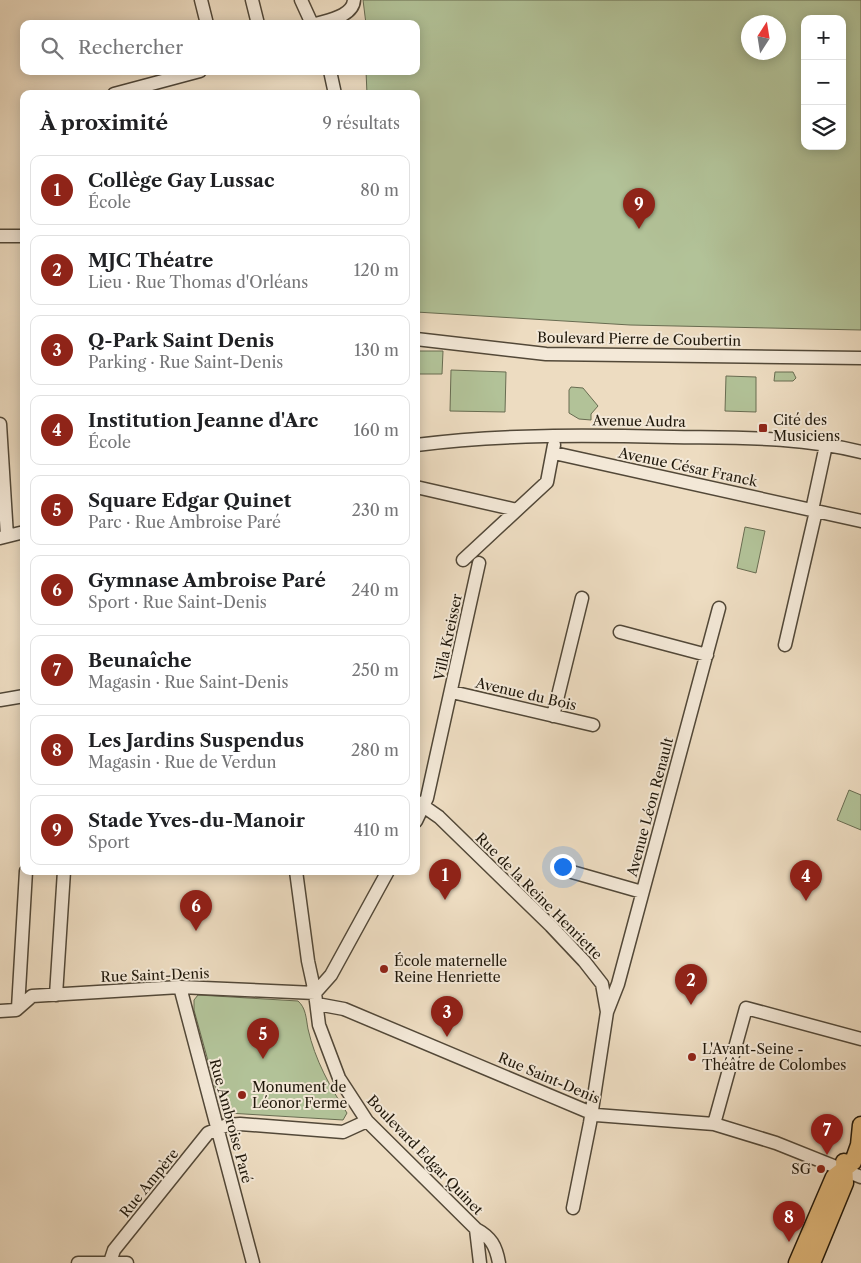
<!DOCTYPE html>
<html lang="fr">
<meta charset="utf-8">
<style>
:root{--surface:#fff;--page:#f2f2f2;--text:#202124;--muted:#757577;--line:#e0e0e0;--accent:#8f2418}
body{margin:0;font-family:"Libre Caslon Text",serif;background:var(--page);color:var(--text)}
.controls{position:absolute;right:15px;top:15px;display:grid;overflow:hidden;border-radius:10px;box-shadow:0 2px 12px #0003}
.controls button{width:45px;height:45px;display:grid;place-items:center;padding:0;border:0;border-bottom:1px solid var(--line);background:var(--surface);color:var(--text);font:25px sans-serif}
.compass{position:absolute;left:741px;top:15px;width:45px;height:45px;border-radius:50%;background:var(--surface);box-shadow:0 2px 12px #0003;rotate:12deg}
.you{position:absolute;left:562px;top:866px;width:18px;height:18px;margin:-12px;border:4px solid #fff;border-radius:50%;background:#1a73e8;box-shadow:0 0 0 8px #1a73e833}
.badge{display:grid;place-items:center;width:32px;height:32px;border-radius:50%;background:var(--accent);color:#fff;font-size:16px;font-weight:700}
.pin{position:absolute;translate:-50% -41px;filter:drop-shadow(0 1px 2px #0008)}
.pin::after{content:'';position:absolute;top:26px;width:18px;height:15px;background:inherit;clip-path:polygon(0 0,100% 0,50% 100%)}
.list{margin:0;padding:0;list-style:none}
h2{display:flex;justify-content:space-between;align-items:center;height:65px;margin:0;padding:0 20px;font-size:21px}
h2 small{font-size:16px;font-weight:400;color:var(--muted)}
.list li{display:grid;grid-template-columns:32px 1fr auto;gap:15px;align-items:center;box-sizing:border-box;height:70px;margin:0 10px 10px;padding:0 10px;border:1px solid var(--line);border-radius:10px}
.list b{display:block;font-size:19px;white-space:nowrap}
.list p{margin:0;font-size:16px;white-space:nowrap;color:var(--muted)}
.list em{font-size:16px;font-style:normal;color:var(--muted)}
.icon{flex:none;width:28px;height:28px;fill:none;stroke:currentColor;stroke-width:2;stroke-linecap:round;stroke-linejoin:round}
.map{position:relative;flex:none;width:861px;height:1263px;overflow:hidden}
.search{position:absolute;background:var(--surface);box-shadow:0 2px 12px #0003;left:20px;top:20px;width:400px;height:55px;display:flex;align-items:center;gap:12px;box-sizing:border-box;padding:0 18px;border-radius:10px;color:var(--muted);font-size:19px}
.panel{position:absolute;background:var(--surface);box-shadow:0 2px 12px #0003;left:20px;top:90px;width:400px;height:785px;border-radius:10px}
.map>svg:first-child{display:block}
.green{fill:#b2c298;stroke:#686c51;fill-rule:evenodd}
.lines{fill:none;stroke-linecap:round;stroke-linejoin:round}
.minor-casing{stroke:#524838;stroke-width:15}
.major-casing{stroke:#1f170a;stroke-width:19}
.minor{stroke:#f3e8d7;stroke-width:12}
.major{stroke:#e6be80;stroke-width:16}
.poi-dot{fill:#8f2418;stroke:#f3e8d7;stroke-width:2}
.labels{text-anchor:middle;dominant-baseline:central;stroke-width:4;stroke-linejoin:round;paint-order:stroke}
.street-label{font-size:14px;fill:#1f170a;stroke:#f3e8d7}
.poi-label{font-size:14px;fill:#1f170a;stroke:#f3e8d7;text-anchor:start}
</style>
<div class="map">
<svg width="861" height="1263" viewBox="0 0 861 1263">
<rect width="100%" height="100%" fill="#eddcc1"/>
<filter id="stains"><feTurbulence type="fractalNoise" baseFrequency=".004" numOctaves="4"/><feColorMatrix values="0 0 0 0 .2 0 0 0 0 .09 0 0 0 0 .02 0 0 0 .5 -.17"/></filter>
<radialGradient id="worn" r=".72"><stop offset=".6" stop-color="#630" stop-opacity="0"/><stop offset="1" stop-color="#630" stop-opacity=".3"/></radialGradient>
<path class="green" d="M 363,0 L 861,0 L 861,330 L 630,325 L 416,312 L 416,94 L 367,94 L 366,71 L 416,71 L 416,24 L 366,24 ZM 805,19 L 842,19 L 842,146 L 805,146 ZM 748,22 L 778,22 L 778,52 L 748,52 Z
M 416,351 L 443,351 L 442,374 L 416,374 Z
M 451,370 L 506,372 L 505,412 L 450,411 Z
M 775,372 L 793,372 L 796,378 L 793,381 L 774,381 Z
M 726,376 L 756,377 L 756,412 L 725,411 Z
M 571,387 L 583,388 L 598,406 L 591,414 L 591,420 L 579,419 L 569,413 L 569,390 Z
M 745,527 L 765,531 L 756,573 L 737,568 Z
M 849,790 L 861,795 L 861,830 L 837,820 Z
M 198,995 L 298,1001 C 306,1008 306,1018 308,1029 C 315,1060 330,1087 347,1113 L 343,1120 L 228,1113 L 221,1108 L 194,1010 L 194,1000 Z"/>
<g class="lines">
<g class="minor-casing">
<path id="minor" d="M 201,0 L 207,24
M 252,0 L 258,24
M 301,0 L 312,24
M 316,24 C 329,20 353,16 354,0
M 330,71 L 335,94
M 114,94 L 200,71
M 0,236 L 24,236
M 416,339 L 546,354 L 861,358
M 0,424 L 7,536
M 416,445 C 502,434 587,435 673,437 C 736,438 799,436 861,452
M 554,453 L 861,521
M 416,487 L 517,510
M 812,510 L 826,445
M 0,538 L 24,532
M 463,560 L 547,482 L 554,445
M 620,632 L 707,655
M 785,645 L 816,511
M 452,692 L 593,725
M 0,700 L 24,696
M 553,716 L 582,598
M 416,801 L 439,817 L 551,926 L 584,961 L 602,984 L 607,1012 L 590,1123 L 573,1208
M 416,821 L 427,798 L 479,563
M 296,871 L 308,961 L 315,993 L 319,1025 L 339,1078 L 367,1121 L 476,1229 C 491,1237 496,1246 499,1263
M 572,872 L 642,892
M 180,987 L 253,1263
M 56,995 L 64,871
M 317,1004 L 344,1009 L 596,1115 L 714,1124 L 776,1143 L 861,1177
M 18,1008 L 26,871
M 0,1011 L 16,1010 L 32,996 L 180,987 L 315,993 L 331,975 L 388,871
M 607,1012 L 618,984 L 719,608
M 714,1124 L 746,1008 L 861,1039
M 476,1229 L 480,1263
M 110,1262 L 114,1250 L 208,1133 L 227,1125 L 240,1124 L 343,1132 L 367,1121
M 78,1263 L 127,1263"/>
</g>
<g class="major-casing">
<path id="major" d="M 797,1263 L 834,1177 L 853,1162 L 859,1145 L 861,1125
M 812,1263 L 845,1183 L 844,1162"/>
</g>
<use href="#minor" class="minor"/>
<use href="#major" class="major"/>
</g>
<g class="poi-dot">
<rect x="758" y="423" width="10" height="10" rx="2.5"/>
<circle cx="384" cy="969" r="5"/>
<circle cx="692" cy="1057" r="5"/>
<circle cx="242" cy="1095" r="5"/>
<circle cx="821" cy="1169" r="5"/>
</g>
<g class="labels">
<g class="street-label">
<text transform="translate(639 339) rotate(1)">Boulevard Pierre de Coubertin</text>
<text transform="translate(639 421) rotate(1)">Avenue Audra</text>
<text transform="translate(688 467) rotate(12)">Avenue César Franck</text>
<text transform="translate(448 637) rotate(-78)">Villa Kreisser</text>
<text transform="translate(526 694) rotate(13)">Avenue du Bois</text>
<text transform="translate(650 807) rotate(-75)">Avenue Léon Renault</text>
<text transform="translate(539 896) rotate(45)">Rue de la Reine Henriette</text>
<text transform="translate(155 975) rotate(-2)">Rue Saint-Denis</text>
<text transform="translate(549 1078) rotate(23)">Rue Saint-Denis</text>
<text transform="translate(231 1121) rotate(75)">Rue Ambroise Paré</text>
<text transform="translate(425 1155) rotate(46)">Boulevard Edgar Quinet</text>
<text transform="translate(149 1183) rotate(-51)">Rue Ampère</text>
</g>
<g class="poi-label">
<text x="773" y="420">Cité des<tspan x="773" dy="16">Musiciens</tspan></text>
<text x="394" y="961">École maternelle<tspan x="394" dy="16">Reine Henriette</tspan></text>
<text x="702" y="1049">L'Avant-Seine -<tspan x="702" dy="16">Théâtre de Colombes</tspan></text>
<text x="252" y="1087">Monument de<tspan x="252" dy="16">Léonor Ferme</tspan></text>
<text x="811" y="1169" text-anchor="end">SG</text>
</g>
</g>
<rect width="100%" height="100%" filter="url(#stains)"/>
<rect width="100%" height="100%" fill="url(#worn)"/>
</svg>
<div class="controls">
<button>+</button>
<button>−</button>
<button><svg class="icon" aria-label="layers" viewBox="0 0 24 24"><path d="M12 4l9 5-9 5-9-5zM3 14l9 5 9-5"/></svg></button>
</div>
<svg class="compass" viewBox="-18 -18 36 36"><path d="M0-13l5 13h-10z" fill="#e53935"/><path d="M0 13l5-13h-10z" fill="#757577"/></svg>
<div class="you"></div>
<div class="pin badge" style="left:445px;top:900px">1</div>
<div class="pin badge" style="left:691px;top:1005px">2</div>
<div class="pin badge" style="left:447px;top:1037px">3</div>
<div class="pin badge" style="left:806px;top:901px">4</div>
<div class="pin badge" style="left:263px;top:1059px">5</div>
<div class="pin badge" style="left:196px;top:931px">6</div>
<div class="pin badge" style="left:827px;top:1155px">7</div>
<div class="pin badge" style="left:789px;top:1242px">8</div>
<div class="pin badge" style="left:639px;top:229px">9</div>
<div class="search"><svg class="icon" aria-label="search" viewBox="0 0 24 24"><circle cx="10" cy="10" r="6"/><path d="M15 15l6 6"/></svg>Rechercher</div>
<section class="panel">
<h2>À proximité<small>9 résultats</small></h2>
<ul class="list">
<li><span class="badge">1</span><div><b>Collège Gay Lussac</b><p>École</p></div><em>80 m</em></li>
<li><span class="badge">2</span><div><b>MJC Théatre</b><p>Lieu · Rue Thomas d'Orléans</p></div><em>120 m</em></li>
<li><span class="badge">3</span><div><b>Q-Park Saint Denis</b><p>Parking · Rue Saint-Denis</p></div><em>130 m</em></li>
<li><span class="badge">4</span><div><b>Institution Jeanne d'Arc</b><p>École</p></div><em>160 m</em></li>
<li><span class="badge">5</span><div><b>Square Edgar Quinet</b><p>Parc · Rue Ambroise Paré</p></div><em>230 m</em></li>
<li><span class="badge">6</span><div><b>Gymnase Ambroise Paré</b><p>Sport · Rue Saint-Denis</p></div><em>240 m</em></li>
<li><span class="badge">7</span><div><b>Beunaîche</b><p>Magasin · Rue Saint-Denis</p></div><em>250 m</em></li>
<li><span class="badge">8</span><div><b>Les Jardins Suspendus</b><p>Magasin · Rue de Verdun</p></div><em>280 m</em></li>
<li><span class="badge">9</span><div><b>Stade Yves-du-Manoir</b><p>Sport</p></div><em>410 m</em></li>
</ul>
</section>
</div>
